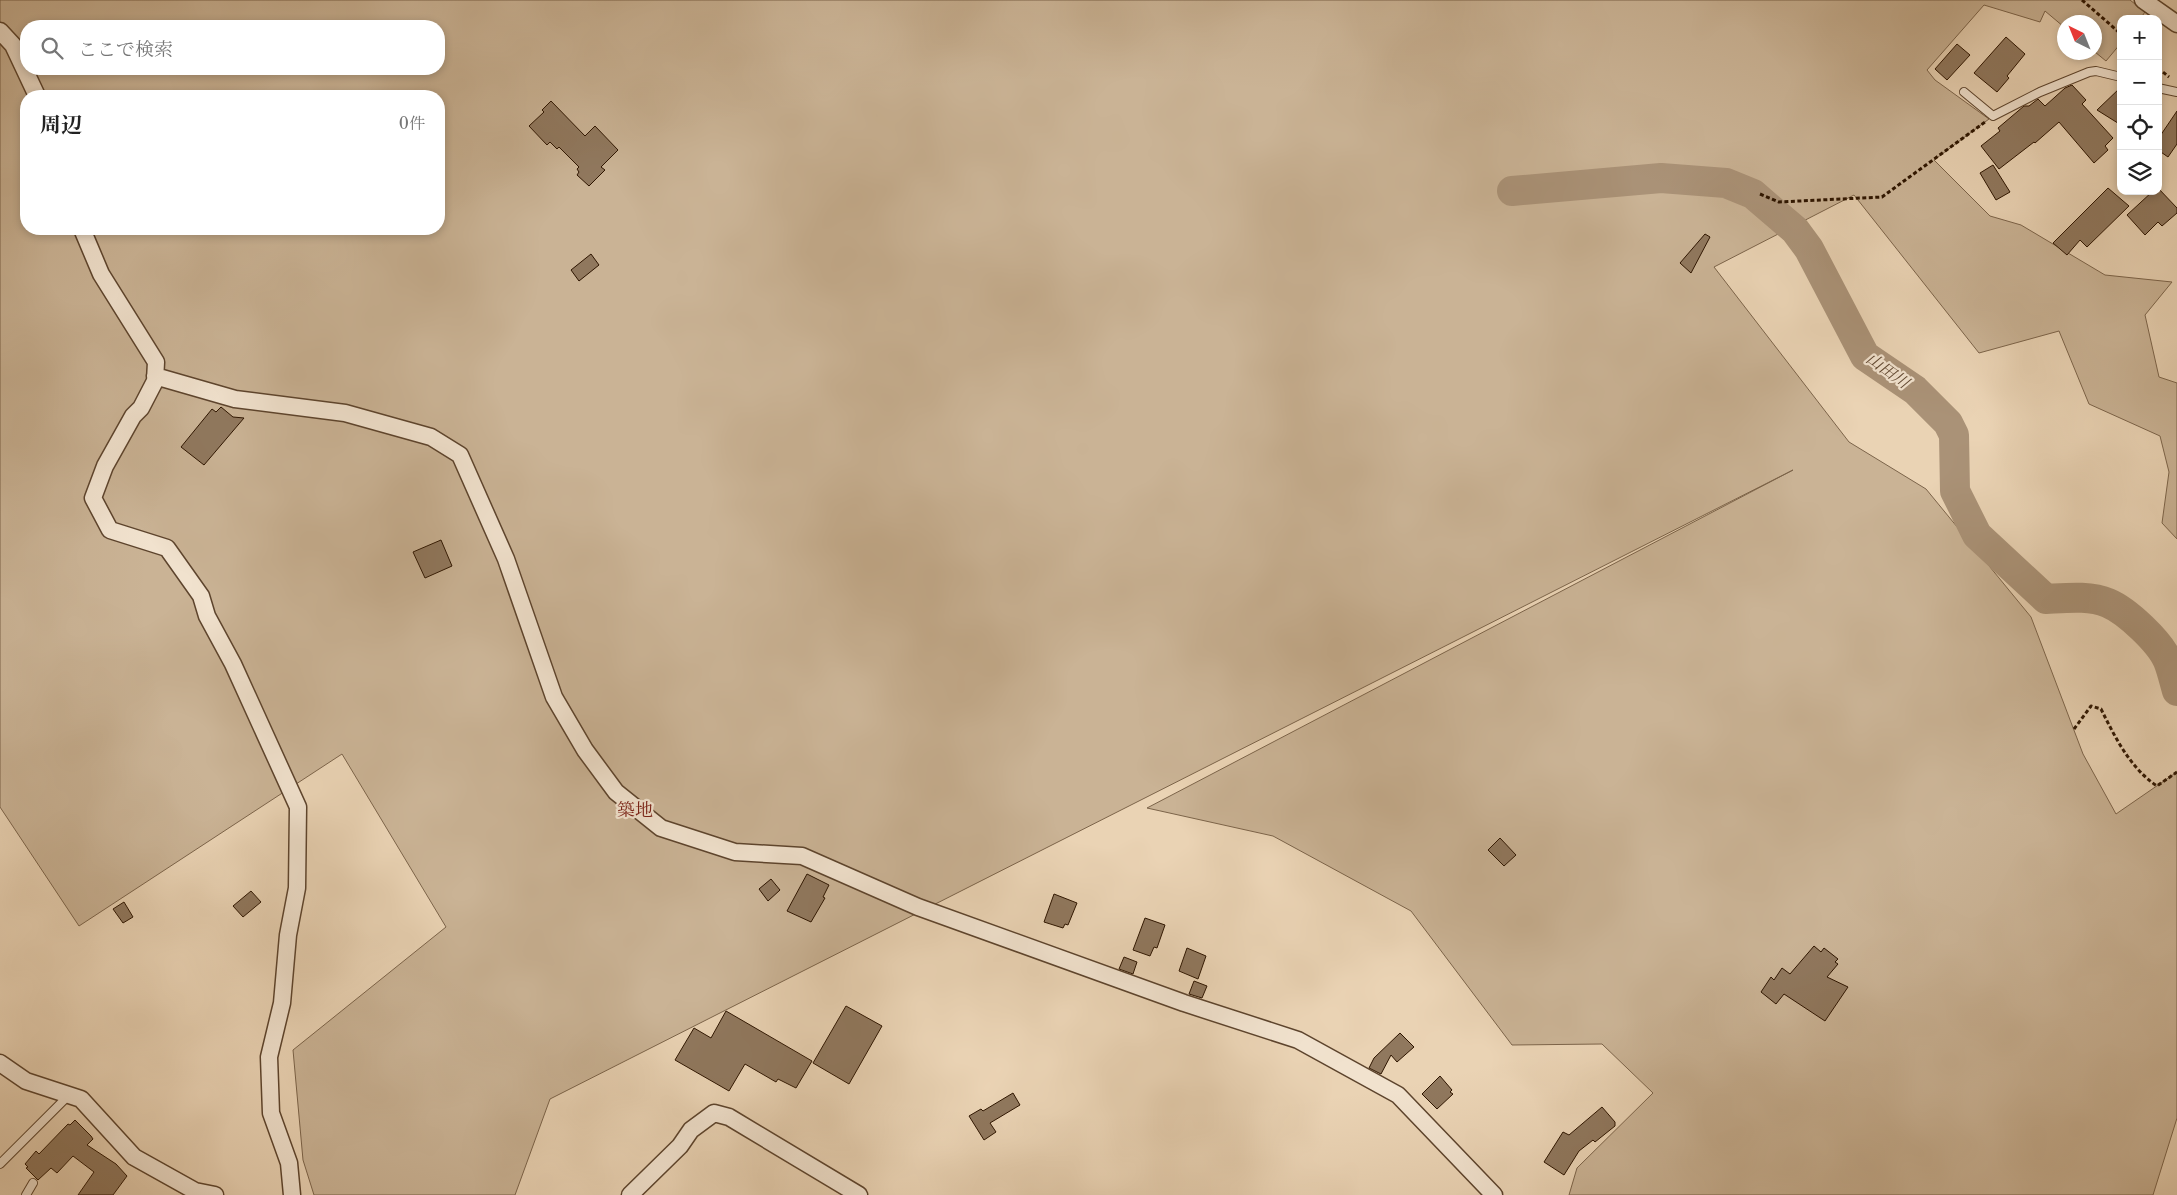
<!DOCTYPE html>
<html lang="ja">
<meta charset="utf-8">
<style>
:root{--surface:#fff;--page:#f6f6f6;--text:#222;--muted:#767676;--line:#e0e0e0}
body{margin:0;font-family:"Libre Caslon Text","Noto Serif JP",serif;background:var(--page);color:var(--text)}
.controls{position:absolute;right:15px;top:15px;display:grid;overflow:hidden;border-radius:10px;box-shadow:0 2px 8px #0003}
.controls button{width:45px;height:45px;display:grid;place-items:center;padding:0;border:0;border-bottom:1px solid var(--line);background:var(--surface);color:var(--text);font:25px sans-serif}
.compass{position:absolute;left:2057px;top:15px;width:45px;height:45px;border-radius:50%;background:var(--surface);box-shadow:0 2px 8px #0003;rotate:317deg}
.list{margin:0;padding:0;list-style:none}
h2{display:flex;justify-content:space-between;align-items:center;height:65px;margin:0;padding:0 20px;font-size:21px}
h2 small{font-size:16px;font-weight:400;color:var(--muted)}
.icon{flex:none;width:28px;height:28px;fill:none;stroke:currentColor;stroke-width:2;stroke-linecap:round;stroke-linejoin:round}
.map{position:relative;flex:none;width:2177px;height:1195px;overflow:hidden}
.search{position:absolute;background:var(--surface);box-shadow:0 2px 8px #0003;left:20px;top:20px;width:425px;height:55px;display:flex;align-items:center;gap:12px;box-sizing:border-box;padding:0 18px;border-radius:20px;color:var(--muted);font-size:19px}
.panel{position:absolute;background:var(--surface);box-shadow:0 2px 8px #0003;left:20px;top:90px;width:425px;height:145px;border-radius:20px}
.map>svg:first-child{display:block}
.green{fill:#cab395;stroke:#7c644a;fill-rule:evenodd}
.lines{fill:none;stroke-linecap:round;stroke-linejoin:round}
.river{stroke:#aa9277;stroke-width:30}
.building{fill:#90785e;stroke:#2e1500}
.service-casing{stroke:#5d442d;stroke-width:10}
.minor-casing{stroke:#5d442d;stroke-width:19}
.path{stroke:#2e1500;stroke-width:3;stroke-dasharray:4 2.5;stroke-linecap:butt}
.service{stroke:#f1e2ce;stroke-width:8}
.minor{stroke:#f1e2ce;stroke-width:16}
.labels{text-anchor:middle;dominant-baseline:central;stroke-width:4.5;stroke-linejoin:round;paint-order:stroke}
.water-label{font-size:16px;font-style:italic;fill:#604730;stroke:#f1e2ce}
.quarter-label{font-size:18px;fill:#7a1f14;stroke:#f1e2ce}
</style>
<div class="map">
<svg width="2177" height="1195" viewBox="0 0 2177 1195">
<rect width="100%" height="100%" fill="#ead3b4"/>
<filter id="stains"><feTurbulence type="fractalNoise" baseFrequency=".004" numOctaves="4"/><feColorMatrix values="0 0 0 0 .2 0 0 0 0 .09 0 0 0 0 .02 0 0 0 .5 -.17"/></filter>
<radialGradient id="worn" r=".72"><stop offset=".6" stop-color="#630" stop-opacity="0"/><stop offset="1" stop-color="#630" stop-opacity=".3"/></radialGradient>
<path class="green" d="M 0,0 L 2130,0 L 2145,12 L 2140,19 L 2121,19 L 2121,43 L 2106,61 L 2095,52 L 2094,22 L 2064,22 L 2064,27 L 2045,11 L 2040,22 L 1984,5 L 1927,70 L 1935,80 L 1989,119 L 1934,160 L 1990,216 L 2021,225 L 2105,275 L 2172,282 L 2145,315 L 2159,377 L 2177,383 L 2177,539 L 2162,523 L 2169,472 L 2160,436 L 2089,404 L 2059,331 L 1979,353 L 1854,195 L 1714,267 L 1849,442 L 1926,489 L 2031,617 L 2083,754 L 2116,814 L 2177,772 L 2177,1118 L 2153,1195 L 1569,1195 L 1577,1168 L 1653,1093 L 1602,1044 L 1512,1045 L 1411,911 L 1273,836 L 1147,808 L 1793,470 L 550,1099 L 515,1195 L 314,1195 L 303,1160 L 293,1050 L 446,927 L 342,754 L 79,926 L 0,807 ZM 26,26 L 439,26 L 439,69 L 26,69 ZM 26,96 L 439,96 L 439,229 L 26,229 Z"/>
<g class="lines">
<path class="river" d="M 1512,191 L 1661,178 L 1726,183 L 1753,194 L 1795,230 L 1809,249 L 1865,356 L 1915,390 L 1948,423 L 1954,435 L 1955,491 L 1977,535 L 2046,599 C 2065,598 2090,595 2108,603 C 2127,611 2160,642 2168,661 C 2172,671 2174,681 2177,691"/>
</g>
<path class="building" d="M 2006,37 L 2025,54 L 2007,76 L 2009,78 L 1997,92 L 1974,73 Z
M 1957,44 L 1970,55 L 1947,80 L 1935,69 Z
M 2072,85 L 2086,100 L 2082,104 L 2113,138 L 2105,146 L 2108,150 L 2094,163 L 2059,122 L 2035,143 L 2034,142 L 1999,169 L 1981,146 L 2000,131 L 1998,128 L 2024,106 L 2029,106 L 2038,99 L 2045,106 L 2065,88 Z
M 2121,87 L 2121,125 L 2097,110 Z
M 551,101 L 585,136 L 595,126 L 618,150 L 601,167 L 605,170 L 589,186 L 577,175 L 579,172 L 577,169 L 579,167 L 559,147 L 557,149 L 550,142 L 547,145 L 529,126 L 544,112 L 542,110 Z
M 2177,111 L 2177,144 L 2168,157 L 2158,150 L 2158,139 Z
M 1993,165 L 2010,192 L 1996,200 L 1980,173 Z
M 2108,188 L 2129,206 L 2087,247 L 2080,240 L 2067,255 L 2053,243 Z
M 2158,188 L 2177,208 L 2177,213 L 2162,226 L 2158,222 L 2145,235 L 2127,215 L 2153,191 L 2158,191 Z
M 1705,234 L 1710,237 L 1691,273 L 1680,263 Z
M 591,254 L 599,265 L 579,281 L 571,270 Z
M 221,407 L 233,417 L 244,418 L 204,465 L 181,447 L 212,409 L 216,412 Z
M 441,540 L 452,566 L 425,578 L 413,552 Z
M 1500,838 L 1516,855 L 1504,866 L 1488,850 Z
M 807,874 L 829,885 L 823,897 L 825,898 L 811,922 L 787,911 Z
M 771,879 L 780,890 L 768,901 L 759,889 Z
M 251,891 L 261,902 L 243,917 L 233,906 Z
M 1054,894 L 1077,903 L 1068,925 L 1065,924 L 1063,928 L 1044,922 Z
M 124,902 L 133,917 L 123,923 L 113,909 Z
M 1145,918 L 1165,925 L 1157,948 L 1154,947 L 1150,956 L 1133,950 Z
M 1814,946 L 1821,952 L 1824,948 L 1838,959 L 1835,962 L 1838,964 L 1827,977 L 1848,987 L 1825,1021 L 1784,994 L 1776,1004 L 1761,992 L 1771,977 L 1774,980 L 1782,968 L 1790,974 Z
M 1187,948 L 1206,956 L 1198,979 L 1179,971 Z
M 1124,957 L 1137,962 L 1133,974 L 1119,969 Z
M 1194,981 L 1207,986 L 1202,998 L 1189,994 Z
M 846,1006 L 882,1026 L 849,1084 L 813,1063 Z
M 726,1011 L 812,1061 L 796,1088 L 778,1079 L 776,1082 L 745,1064 L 729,1091 L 675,1060 L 694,1028 L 711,1038 Z
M 1400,1033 L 1414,1047 L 1397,1062 L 1391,1055 L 1381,1074 L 1369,1068 L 1374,1058 Z
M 1440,1076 L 1452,1090 L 1450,1092 L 1453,1094 L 1437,1109 L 1422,1094 Z
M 1013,1093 L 1020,1105 L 990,1123 L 996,1132 L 984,1140 L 969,1116 L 981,1109 L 983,1111 Z
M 1602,1107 L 1615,1122 L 1615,1126 L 1595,1142 L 1593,1140 L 1579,1151 L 1564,1175 L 1544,1162 L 1563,1132 L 1569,1135 Z
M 75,1120 L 91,1136 L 93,1139 L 87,1145 L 116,1164 L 127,1176 L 113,1195 L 78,1195 L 94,1172 L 73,1156 L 57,1173 L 51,1168 L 38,1180 L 26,1168 L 28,1167 L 25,1164 L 36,1151 L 39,1154 L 68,1124 L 70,1125 Z"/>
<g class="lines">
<g class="service-casing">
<path id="service" d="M 2158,88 L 2177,92
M 1964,92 L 1993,116 L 2040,92 L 2089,72 L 2096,71 L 2121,77
M 0,1164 L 69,1095
M 26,1195 L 33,1183"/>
</g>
<g class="minor-casing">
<path id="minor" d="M 2143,0 L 2177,24
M 0,31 L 13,45 L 37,96
M 82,229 L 101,274 L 156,362 L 155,381 L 141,408 L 133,416 L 105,466 L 93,498 L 110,530 L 167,548 L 201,596 L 207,616 L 233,664 L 298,807 L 297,888 L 288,935 L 282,1003 L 269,1057 L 271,1113 L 289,1163 L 292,1195
M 155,376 L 235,399 L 345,413 L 431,437 L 460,455 L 506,559 L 554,697 L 585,750 L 616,792 L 661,828 L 735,852 L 802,856 L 918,907 L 1184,1003 L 1298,1040 L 1398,1095 L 1494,1195
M 0,1063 L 26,1081 L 81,1099 L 134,1157 L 195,1191 L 215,1195
M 630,1195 L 680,1146 L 691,1130 L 714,1113 L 729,1117 L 859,1195"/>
</g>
<path class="path" d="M 2082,0 L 2121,34
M 2158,68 L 2169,77
M 1760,194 L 1779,202 L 1882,197 L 1985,122
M 2074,729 L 2091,706 L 2101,709 C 2115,737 2130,768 2157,786 L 2177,772"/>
<use href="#service" class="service"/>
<use href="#minor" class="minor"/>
</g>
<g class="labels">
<g class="water-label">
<text transform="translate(1888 370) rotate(36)">山田川</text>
</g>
<g class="quarter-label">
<text x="635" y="810">築地</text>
</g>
</g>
<rect width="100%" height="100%" filter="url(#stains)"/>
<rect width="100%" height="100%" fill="url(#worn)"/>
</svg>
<div class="controls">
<button>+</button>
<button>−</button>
<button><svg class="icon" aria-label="locate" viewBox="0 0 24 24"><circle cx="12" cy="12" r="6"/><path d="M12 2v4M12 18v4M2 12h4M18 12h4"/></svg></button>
<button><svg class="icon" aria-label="layers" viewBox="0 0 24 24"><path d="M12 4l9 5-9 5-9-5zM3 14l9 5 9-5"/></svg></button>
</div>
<svg class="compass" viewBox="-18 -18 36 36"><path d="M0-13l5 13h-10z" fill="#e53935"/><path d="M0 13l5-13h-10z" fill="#767676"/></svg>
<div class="search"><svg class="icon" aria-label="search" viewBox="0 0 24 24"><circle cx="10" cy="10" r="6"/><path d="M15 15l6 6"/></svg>ここで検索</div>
<section class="panel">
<h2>周辺<small>0件</small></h2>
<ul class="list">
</ul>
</section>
</div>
